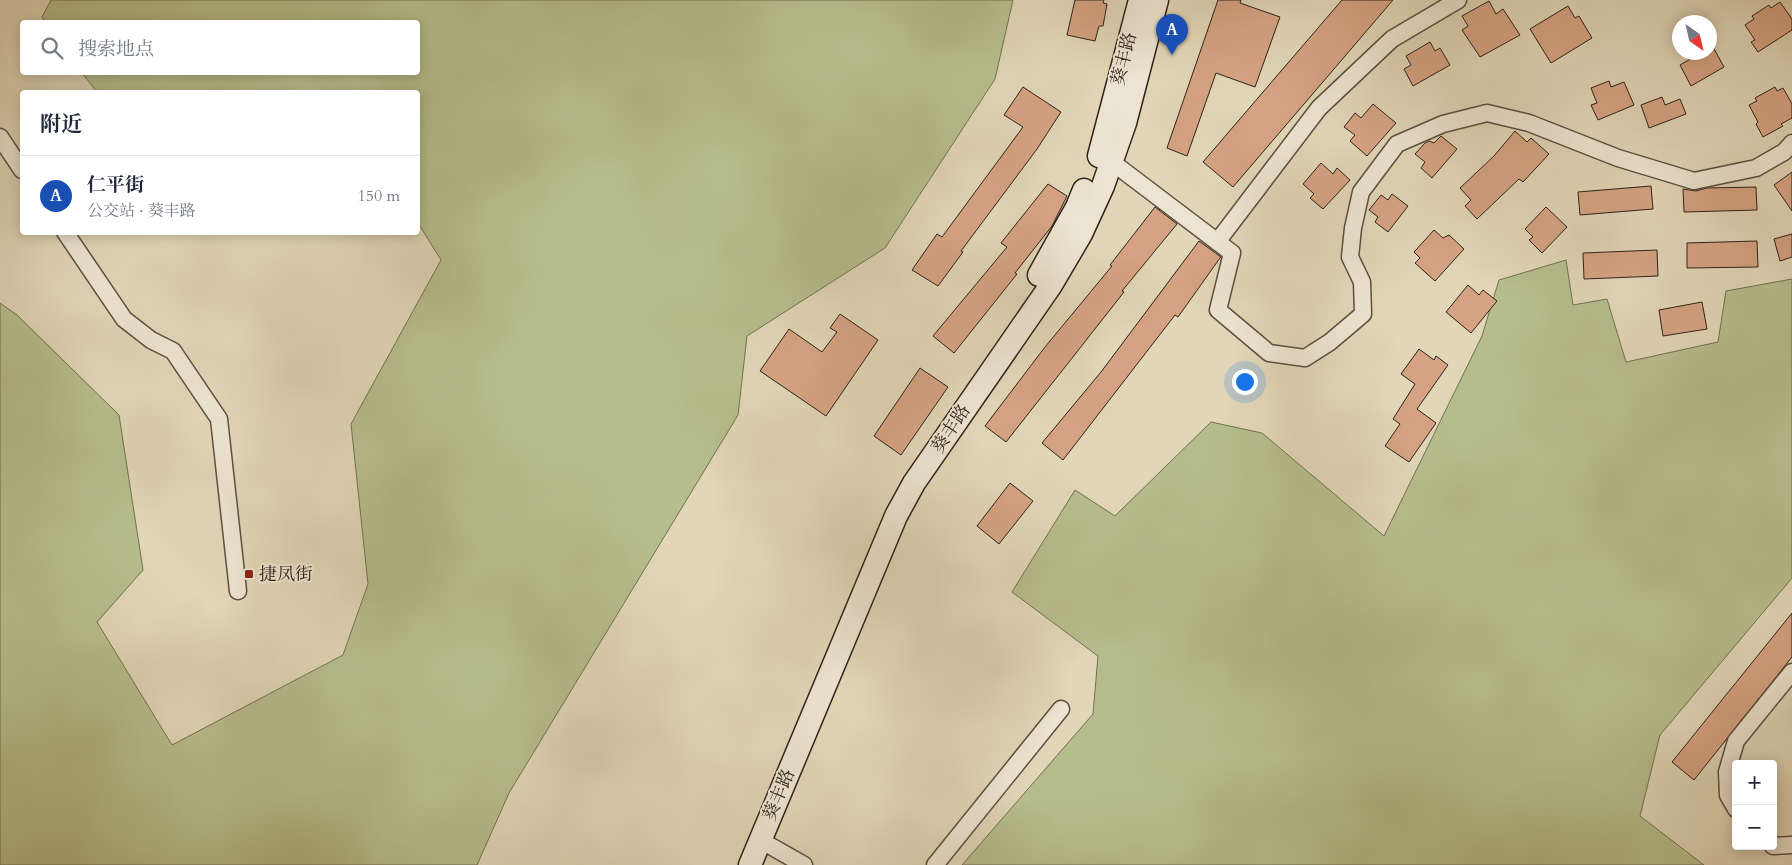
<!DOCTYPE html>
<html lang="zh">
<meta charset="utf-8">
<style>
:root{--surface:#fff;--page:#f6f6f7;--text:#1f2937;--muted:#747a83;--line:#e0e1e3;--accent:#8f2418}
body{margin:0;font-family:Cardo,"Noto Serif SC",serif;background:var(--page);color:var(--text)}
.controls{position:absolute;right:15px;bottom:15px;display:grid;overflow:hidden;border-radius:5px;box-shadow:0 2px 12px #0003}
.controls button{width:45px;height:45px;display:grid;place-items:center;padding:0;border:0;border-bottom:1px solid var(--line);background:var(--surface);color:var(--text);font:25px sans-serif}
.compass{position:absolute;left:1672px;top:15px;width:45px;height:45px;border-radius:50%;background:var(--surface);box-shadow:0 2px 12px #0003;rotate:146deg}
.you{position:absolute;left:1244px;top:381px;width:18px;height:18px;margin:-12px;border:4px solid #fff;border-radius:50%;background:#1a73e8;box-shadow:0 0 0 8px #1a73e833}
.badge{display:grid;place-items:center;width:32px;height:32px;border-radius:50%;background:var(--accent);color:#fff;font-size:16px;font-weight:700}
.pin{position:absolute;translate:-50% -41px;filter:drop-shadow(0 1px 2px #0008)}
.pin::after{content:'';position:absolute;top:26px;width:18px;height:15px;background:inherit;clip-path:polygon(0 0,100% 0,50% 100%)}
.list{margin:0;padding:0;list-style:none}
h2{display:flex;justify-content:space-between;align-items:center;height:65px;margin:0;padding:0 20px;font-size:21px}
h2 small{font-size:16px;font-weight:400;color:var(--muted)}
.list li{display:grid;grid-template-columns:32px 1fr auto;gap:15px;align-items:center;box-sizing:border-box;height:80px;padding:0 20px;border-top:1px solid var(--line)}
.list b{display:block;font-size:19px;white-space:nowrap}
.list p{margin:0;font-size:16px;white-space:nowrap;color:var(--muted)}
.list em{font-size:16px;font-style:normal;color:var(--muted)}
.icon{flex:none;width:28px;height:28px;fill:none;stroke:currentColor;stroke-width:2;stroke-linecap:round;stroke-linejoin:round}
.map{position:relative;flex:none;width:1792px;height:865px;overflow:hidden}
.search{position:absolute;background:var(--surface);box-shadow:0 2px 12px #0003;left:20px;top:20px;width:400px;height:55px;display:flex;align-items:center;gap:12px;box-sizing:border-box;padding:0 18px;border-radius:5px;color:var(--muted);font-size:19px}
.panel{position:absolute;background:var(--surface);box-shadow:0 2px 12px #0003;left:20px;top:90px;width:400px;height:145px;border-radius:5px}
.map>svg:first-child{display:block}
.green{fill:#b6bd8c;stroke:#727054}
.building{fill:#d5a383;stroke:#2e221b}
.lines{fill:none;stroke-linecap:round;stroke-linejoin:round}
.street-casing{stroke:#5b4f42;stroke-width:19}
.secondary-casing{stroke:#2e221b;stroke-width:25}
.street{stroke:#ece4d0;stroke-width:16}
.secondary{stroke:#ece4d0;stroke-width:22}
.poi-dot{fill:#8f2418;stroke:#ece4d0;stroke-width:2}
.labels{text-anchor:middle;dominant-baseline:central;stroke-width:4;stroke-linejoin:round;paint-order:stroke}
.street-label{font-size:18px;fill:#2e221b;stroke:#ece4d0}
.poi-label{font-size:18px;fill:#2e221b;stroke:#ece4d0;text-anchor:start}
</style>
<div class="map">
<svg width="1792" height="865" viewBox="0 0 1792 865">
<rect width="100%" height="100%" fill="#e1d6b7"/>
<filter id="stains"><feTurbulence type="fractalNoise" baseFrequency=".004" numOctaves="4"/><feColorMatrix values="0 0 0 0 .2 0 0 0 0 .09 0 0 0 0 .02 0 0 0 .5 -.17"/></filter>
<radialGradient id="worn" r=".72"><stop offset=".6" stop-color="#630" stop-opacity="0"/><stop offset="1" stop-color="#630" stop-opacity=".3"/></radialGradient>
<path class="green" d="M 51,0 L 1013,0 L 995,79 L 885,248 L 747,336 L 738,415 L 509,793 L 477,865 L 0,865 L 0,303 L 17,315 L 119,415 L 143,570 L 97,622 L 172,745 L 343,655 L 368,584 L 351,424 L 441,260 L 418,223 L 418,92 L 97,92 L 82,73 L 418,72 L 418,22 L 45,22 L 42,17 Z
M 1566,260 L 1573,305 L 1607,299 L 1626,362 L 1718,342 L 1726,291 L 1792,279 L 1792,578 L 1660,735 L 1640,816 L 1704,865 L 962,865 L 1093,714 L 1098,656 L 1012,592 L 1075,490 L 1115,516 L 1211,422 L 1262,433 L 1384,536 L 1482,336 L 1499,280 Z"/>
<path class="building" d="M 1075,0 L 1104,0 L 1103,3 L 1107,4 L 1103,26 L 1099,26 L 1095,41 L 1067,35 Z
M 1218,0 L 1241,0 L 1240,3 L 1280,17 L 1255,87 L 1216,73 L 1187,156 L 1167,148 Z
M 1342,0 L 1393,0 L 1233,187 L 1203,162 Z
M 1489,1 L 1496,14 L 1503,9 L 1520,35 L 1480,57 L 1462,30 L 1468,26 L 1462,16 Z
M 1780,2 L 1792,19 L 1792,30 L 1758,52 L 1751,42 L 1755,40 L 1745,25 L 1754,19 L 1752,16 L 1769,5 L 1771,8 Z
M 1568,6 L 1575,18 L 1579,16 L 1592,38 L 1551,63 L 1530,29 Z
M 1430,42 L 1435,51 L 1440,48 L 1450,65 L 1413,86 L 1404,69 L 1411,65 L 1406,56 Z
M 1713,47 L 1724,67 L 1691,86 L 1680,65 L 1703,52 L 1710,52 L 1710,49 Z
M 1609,81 L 1611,87 L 1624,82 L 1634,105 L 1598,120 L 1591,105 L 1597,103 L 1591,88 Z
M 1023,87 L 1061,112 L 1037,149 L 961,251 L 963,252 L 938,286 L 912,270 L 937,234 L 942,237 L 1023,127 L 1004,115 Z
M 1775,87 L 1777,91 L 1783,88 L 1792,104 L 1792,118 L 1781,124 L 1783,126 L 1763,137 L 1756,124 L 1758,122 L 1749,105 L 1757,101 L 1755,98 Z
M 1662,97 L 1665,105 L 1680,99 L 1686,114 L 1649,128 L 1641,105 Z
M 1373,104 L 1396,123 L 1367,156 L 1350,141 L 1355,135 L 1344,127 L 1355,113 L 1361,118 Z
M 1515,131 L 1527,142 L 1531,138 L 1549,154 L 1523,182 L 1519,179 L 1477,219 L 1465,206 L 1471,200 L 1460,188 L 1494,156 Z
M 1441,136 L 1457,149 L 1432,178 L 1421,168 L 1425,162 L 1415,154 L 1425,143 L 1429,141 L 1434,143 Z
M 1321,163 L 1333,174 L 1337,168 L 1350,180 L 1323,209 L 1310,198 L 1314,194 L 1303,184 Z
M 1792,172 L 1792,211 L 1774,185 Z
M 1048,184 L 1067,196 L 1052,226 L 1015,273 L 1017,274 L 954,353 L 933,336 L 1007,247 L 1001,243 Z
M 1651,186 L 1653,209 L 1580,215 L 1578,192 Z
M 1756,187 L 1757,210 L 1684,212 L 1683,189 L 1696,191 L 1707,188 Z
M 1392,194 L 1408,206 L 1388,232 L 1375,222 L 1378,217 L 1369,210 L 1381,195 L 1388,200 Z
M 1155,207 L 1177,224 L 1122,291 L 1124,292 L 1006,442 L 985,426 L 1045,347 L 1112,266 L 1110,265 Z
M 1546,207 L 1567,227 L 1542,253 L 1529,240 L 1533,237 L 1525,229 Z
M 1434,230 L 1443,238 L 1449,235 L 1464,249 L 1435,281 L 1415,263 L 1420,258 L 1414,252 Z
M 1792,234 L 1792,257 L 1780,261 L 1774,239 Z
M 1199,241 L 1221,257 L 1220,258 L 1178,317 L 1175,315 L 1063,460 L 1042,443 L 1101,372 Z
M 1757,241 L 1758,267 L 1687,268 L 1687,243 Z
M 1657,250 L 1658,276 L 1584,279 L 1583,253 Z
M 1468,285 L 1479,295 L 1483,290 L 1497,301 L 1471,333 L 1446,312 Z
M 1702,302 L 1707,329 L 1663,336 L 1659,310 Z
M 840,314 L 878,340 L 826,416 L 760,371 L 789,329 L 822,352 L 837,332 L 830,328 Z
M 1419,349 L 1434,360 L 1436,356 L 1448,365 L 1417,409 L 1436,423 L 1409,462 L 1385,446 L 1400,424 L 1393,419 L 1415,384 L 1401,374 Z
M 920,368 L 948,387 L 901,455 L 874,436 Z
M 1010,483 L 1033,501 L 999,544 L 977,526 Z
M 1792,613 L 1792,657 L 1694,780 L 1672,762 Z"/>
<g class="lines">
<g class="street-casing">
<path id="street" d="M 0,137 L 22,170
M 1104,156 L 1232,253 L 1218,310 L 1269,353 L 1305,358 L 1330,342 L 1363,314 L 1362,282 L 1350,257 L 1353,228 L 1361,192 L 1397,144 L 1443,124 L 1487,113 L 1529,123 L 1618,158 L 1694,181 L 1756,168 L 1784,152 L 1792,143
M 65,232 L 124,319 L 151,340 L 173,351 L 219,419 L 238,591
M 1217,242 L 1319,108 L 1392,39 L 1458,0
M 1736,809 L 1728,795 L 1727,772 L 1736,741 L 1792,672
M 760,840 L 804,865
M 1773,846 L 1792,845
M 935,865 L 1061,709"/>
</g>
<g class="secondary-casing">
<path id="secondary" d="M 1099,156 L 1140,0
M 1039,275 L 1077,207 L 1084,190
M 750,865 L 896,516 L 914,483 L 1051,285 L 1081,234 L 1103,186 L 1125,123 L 1157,0"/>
</g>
<use href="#street" class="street"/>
<use href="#secondary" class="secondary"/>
</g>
<rect class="poi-dot" x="244" y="569" width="10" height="10" rx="2.5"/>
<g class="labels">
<g class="street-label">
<text transform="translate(1124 59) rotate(-76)">葵丰路</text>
<text transform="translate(951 429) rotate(-56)">葵丰路</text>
<text transform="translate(779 795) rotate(-67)">葵丰路</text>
</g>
<g class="poi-label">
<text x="259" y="574">捷凤街</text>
</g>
</g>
<rect width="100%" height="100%" filter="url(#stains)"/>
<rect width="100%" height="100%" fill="url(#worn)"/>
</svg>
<div class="controls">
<button>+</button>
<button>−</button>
</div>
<svg class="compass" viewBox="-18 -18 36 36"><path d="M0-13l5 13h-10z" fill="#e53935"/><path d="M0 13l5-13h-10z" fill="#747a83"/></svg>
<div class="you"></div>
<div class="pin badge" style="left:1172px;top:55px;background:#1a4fb4">A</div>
<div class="search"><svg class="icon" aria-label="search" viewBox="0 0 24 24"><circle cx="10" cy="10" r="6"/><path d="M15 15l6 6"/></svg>搜索地点</div>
<section class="panel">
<h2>附近<small></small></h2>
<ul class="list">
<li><span class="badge" style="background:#1a4fb4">A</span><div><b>仁平街</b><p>公交站 · 葵丰路</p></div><em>150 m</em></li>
</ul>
</section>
</div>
